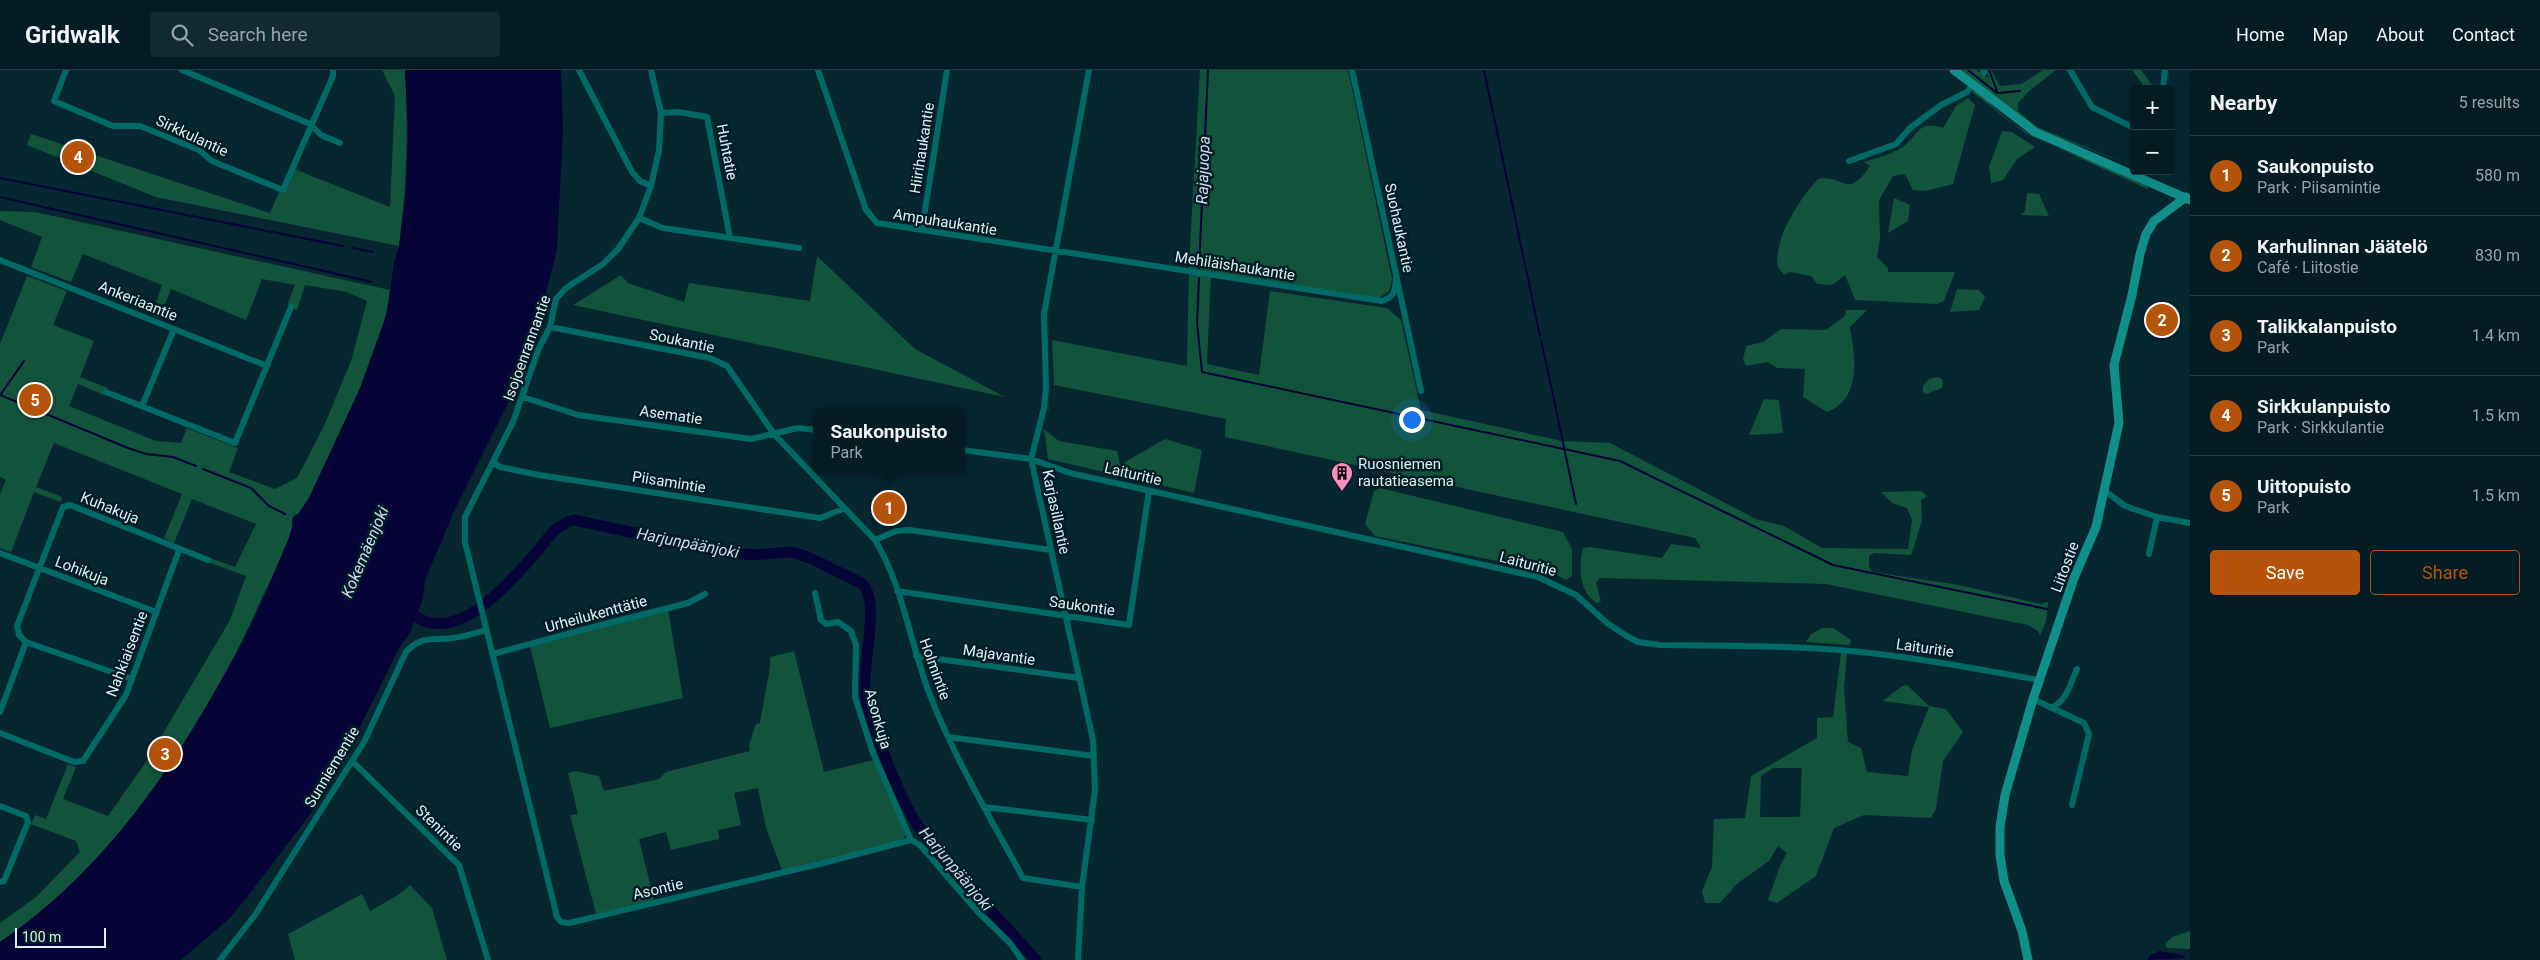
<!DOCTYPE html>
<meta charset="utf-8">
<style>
:root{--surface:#041d24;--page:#122a31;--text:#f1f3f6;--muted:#97a2a6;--line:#253b41;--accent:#b45309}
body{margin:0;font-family:Roboto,sans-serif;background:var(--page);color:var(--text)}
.controls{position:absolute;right:15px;top:15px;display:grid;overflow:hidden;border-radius:5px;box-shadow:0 5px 20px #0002}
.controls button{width:45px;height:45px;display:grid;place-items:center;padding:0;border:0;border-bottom:1px solid var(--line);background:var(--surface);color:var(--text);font:25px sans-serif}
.scale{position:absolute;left:15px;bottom:12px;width:91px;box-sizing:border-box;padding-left:5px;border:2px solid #deeff5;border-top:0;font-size:14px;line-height:18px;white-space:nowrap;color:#deeff5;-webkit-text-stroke:4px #001d26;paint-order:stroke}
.you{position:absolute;left:1411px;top:349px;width:18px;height:18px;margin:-12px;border:4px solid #fff;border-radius:50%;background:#1a73e8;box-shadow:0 0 0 8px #1a73e833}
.badge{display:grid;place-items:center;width:32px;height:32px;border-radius:50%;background:var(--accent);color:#fff;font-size:16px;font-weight:700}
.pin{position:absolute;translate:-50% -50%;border:2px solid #fff;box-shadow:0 1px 5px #0006}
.popup{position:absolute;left:813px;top:338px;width:152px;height:65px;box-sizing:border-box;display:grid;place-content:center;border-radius:5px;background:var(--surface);filter:drop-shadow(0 1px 4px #0005);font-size:16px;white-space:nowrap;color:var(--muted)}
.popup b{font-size:19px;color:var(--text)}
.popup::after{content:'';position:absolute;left:50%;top:100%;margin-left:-10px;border:10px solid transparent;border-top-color:var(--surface)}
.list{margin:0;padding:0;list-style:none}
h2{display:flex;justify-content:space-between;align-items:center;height:65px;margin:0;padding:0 20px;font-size:21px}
h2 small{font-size:16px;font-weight:400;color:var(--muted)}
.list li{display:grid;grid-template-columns:32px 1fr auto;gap:15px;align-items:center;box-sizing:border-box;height:80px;padding:0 20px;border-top:1px solid var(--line)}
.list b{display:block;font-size:19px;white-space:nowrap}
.list p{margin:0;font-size:16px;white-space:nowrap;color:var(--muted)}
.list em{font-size:16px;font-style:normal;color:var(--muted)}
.actions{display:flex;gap:10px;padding:15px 20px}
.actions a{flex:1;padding:11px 0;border:1px solid var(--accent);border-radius:5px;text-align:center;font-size:18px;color:var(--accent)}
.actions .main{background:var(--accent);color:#fff}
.icon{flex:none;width:28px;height:28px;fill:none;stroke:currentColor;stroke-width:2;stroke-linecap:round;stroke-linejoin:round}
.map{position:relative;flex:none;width:2190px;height:890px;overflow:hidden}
header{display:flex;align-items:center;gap:30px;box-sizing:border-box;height:70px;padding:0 25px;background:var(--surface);border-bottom:1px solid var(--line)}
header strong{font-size:24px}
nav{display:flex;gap:28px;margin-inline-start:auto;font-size:18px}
.search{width:350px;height:45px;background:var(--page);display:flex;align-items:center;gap:12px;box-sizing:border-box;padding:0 18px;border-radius:5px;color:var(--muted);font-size:19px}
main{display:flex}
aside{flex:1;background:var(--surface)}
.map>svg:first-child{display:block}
.green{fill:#12533c;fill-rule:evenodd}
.water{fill:#060337}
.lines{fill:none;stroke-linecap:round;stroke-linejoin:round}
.stream{stroke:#060337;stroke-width:2}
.river{stroke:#060337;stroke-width:11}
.street{stroke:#016a67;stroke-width:6}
.secondary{stroke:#0f8e8a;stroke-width:9}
.labels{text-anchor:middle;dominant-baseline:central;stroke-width:5;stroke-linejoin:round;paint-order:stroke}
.street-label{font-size:15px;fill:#deeff5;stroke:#001d26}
.poi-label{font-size:15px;fill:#deeff5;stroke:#001d26;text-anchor:start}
.water-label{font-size:16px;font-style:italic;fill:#d2d8ed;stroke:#001d26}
</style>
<header>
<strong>Gridwalk</strong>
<div class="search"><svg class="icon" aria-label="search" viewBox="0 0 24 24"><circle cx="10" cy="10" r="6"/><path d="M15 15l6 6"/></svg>Search here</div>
<nav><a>Home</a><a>Map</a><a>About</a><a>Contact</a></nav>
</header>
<main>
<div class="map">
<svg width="2190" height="890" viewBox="0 0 2190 890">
<rect width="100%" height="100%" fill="#062730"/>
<path class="green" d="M 382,0 L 405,0 C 408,59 407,117 399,176 L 156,127 L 27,75 L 31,64 L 270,143 L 279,122 L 284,123 L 294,99 L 390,137 L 395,26 Z
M 1200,0 L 1348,0 L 1392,209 L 1389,221 L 1379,228 L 1211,202 L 1207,294 L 1259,305 L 1270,221 L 1387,238 L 1401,250 L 1421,340 L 1562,371 L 1610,373 L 1756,449 L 1784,456 L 1822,478 L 1908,479 L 1912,450 L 1907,438 L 1892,433 L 1881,422 L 1921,421 L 1927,426 L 1921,430 L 1922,450 L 1912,483 L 1910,485 L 1874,483 L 1869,486 L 1869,497 L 1873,502 L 1959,515 L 2041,534 L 2048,532 L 2046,551 L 2040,566 L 2038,561 L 2028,555 L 1826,514 L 1600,508 L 1596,513 L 1601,531 L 1597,533 C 1579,522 1578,498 1583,478 L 1590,477 L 1662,488 L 1671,474 L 1701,478 L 1695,468 L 1225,367 L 1226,349 L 1054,315 L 1052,270 L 1187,296 L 1189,195 Z
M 1962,0 L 1976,0 L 1989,8 L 1986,0 L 1991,0 L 2000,16 L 2021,14 L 2043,0 L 2056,0 L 2028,22 L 2018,33 L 2018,41 L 2037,57 L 2125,93 L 2054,66 L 2030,55 Z
M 2132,0 L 2141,0 L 2153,16 L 2159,14 L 2158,19 L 2146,19 Z
M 1971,21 L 1976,21 C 1991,34 2006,49 2023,60 C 2062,84 2108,94 2149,116 L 2147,119 L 2025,63 Z
M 1968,28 L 1975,35 L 1953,114 L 1926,121 L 1913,120 L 1905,104 L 1893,106 L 1879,130 L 1880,169 L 1877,187 L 1888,198 L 1888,202 L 1955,202 L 1944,231 L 1937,234 L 1855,230 L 1845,205 L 1832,215 L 1817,214 L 1811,206 L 1790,202 L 1784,205 C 1783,203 1779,199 1778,196 C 1773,169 1801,127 1818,109 C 1845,104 1846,131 1870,96 L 1864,92 C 1877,88 1890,85 1901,78 C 1919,67 1916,49 1943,58 L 1956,36 Z
M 2002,61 L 2012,62 L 2035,77 L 2017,89 L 2003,110 L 1991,113 L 1989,97 Z
M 2027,123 L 2039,124 L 2049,146 L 2021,145 L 2025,141 Z
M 1894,128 L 1910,135 L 1908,151 L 1888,163 Z
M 0,141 L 35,142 L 390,220 C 382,290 338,364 309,428 L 299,443 L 293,446 C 292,476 271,507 259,534 C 204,660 115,794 0,872 L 0,853 L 36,827 L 80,782 L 76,771 L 31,754 L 35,745 L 46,749 L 68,694 L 76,697 L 63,729 L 108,746 L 148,689 L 230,550 L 246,506 L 208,492 L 210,488 L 235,497 L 256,454 L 192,429 L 174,473 L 164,468 L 182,424 L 54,373 L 36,417 L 62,427 L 61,432 L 34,422 L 11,482 L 0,478 L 0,424 L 6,410 L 0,407 L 0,274 L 27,206 L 67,221 L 53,255 L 94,271 L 80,307 L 108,318 L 104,325 L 78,314 L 69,336 L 156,371 L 181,373 L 187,358 L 238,378 L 229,402 L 275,419 L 297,408 L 323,358 L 351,291 L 367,231 L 347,222 L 305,215 L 297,240 L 287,235 L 295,215 L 262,209 L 246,250 L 171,219 L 159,248 L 152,245 L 162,215 L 83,184 L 71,212 L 31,197 L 42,167 L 0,150 Z
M 817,186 L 915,279 L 1005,327 L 573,235 L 621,205 L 628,213 L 684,232 L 689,213 L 810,231 Z
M 1957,219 L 1979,220 L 1985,227 L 1979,240 L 1950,242 Z
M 1846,240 L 1867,240 L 1850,257 C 1855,286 1862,329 1827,342 L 1803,327 L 1805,299 L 1777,298 L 1768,292 L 1746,296 L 1743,290 L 1746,276 L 1763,272 L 1781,259 L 1826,260 L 1845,246 Z
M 1938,307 L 1943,310 L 1942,318 L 1926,324 L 1923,322 L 1923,316 L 1929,309 Z
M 1764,329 L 1779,330 L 1783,363 L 1749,365 Z
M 1044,359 L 1059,371 L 1117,381 L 1120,395 L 1165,369 L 1202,380 L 1194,423 L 1048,389 Z
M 1380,418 L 1563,462 L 1572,479 L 1572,506 L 1566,510 L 1551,502 L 1375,466 L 1365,454 L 1374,421 Z
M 892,426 L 899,432 L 898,444 L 880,446 L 881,430 L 891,428 Z
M 668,540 L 683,628 L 550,658 L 529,572 Z
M 1822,558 L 1833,558 L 1851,570 L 1850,575 L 1806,572 L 1811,564 Z
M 794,581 L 824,702 L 874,690 L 906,764 L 903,770 L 782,800 L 766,758 L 758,718 L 734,723 L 741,755 L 718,760 L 719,769 L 671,780 L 666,762 L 639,769 L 654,830 L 596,844 L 570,745 L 578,744 L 568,703 L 575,701 L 599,706 L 604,721 L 659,709 L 666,702 L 750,681 L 749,675 L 756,654 L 760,653 L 770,597 L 770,587 Z
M 1841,582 L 1847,583 L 1844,618 L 1848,672 L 1861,678 L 1867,702 L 1908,706 L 1912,680 L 1929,637 L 1883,631 L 1902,616 L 1907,615 L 1929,636 L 1946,639 L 1963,662 L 1943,691 L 1936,739 L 1931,748 L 1864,745 L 1834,758 L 1816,806 L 1777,833 L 1768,830 L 1780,796 L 1787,783 L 1778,776 L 1769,791 L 1738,813 L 1720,833 L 1705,833 L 1702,821 L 1712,797 L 1714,749 L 1745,748 L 1751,706 L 1817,668 L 1817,648 L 1833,647 ZM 1773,698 L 1802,698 L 1800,747 L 1760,747 L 1761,706 Z
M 410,815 L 432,838 L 447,890 L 295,890 L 288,864 L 362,824 L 370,841 L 398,825 Z
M 2190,861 L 2190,879 L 2167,878 L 2165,874 L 2172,867 Z"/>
<path class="water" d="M 405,0 L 561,0 L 563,60 L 557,179 L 537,259 L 526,281 L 507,335 L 456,437 L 425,510 L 423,529 L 411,561 L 398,580 L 354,669 L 348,675 L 341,690 L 311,743 L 251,822 L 229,849 L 181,890 L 0,890 L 0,872 C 114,795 187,677 250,557 C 264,530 275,499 288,470 L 293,456 L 292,449 L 299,443 L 309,428 L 360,318 L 387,243 L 394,192 L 399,176 L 406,119 L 408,62 Z
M 2159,881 L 2183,885 L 2186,888 L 2148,890 L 2149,886 Z"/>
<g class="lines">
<path class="stream" d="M 1484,0 L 1540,266
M 1968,0 L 1997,23 L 2020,21
M 1989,0 L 1997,21
M 0,108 L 343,176
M 0,127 L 372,212
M 352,178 L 373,182
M 1199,199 L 1208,0
M 1199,208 L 1197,253 L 1202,302 L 1620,391 L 1833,495 L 2047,539
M 1541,269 L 1576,434
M 1,324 L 24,291
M 0,325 L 128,378 L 146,384 L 173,387 L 196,396
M 203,399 L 251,418 L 269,436 L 285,444"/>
<path class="river" d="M 405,538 C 450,584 505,517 535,484 C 548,469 553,456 574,450 L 724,482 L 752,485 L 792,482 L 810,488 L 861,513 C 883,530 859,601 866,630 C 875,665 903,738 925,766 C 959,809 999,848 1036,890"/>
<path class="street" d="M 66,0 L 54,31 L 113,56 L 140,56 L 199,80 L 212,91 L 283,120 L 333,6 L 333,0
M 182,0 L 310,54 L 321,65 L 340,73
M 579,0 L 632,102 L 640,111 L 651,116
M 651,0 L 661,43 L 659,80 L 651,116 L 639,148 L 618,179 L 603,194 L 566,218 L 556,229 L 550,257 L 539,278 L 513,352 L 465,447 L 465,472 L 557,847 L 561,852 L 569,853 L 819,794 L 911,770 L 920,775 L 978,842 L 1010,873 L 1022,890
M 818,0 L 866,140 L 877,153 L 1382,231 C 1395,227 1395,220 1396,208
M 1352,0 L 1421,321
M 1983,0 L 1984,3
M 2070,0 L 2092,37 L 2134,58
M 2163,19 L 2165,0
M 661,43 L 678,42 L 707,47 L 730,168
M 1849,91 L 1896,74 L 1910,58 L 1941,35 L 1967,22 L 1973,14
M 639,148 L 663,158 L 799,178
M 922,160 L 947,0
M 0,190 L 267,296
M 550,257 L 710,288 L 727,296 L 774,364 L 875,470 C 903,515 911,578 931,628 C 956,691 991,749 1023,808 L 1082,817
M 106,322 L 235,373 L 291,237
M 523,327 L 578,345 L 751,369 L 798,358 L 816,360
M 142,336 L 174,259
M 962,380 L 1031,389 L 1070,403 L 1538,507 L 1576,525 L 1607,553 L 1625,565 L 1638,572 L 1660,575 C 1723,576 1787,575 1851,581 C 1914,587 1977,599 2039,610
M 493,392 L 500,397 L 539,405 L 820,448 L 843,439
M 2105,421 L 2125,436 L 2157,447 L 2190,453
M 875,470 L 896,461 L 909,460 L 1051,480
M 0,483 L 156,542
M 2149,484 L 2157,447
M 897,521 L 1129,555 L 1149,421
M 815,523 L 821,550 L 826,554 L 838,552 L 851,561 L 856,575 L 855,627 L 873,683 L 911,770
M 26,572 L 132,609
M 493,584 C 558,566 623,549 688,533 L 705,524
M 916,586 L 1079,608
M 2033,629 L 2084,653 L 2089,664 L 2072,735
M 2051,638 C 2067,631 2070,614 2077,599
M 0,642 L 26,572 L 19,565 L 17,556 L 63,437 L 70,435 L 208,490
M 0,663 L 74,692 L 83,691 L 126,625 L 179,480
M 948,667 L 1094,686
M 352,691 L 459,795 L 488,890
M 0,736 L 26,746 L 28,752 L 4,811 L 0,812
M 984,737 L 1092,750
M 220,890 L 255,845 L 364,672 L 406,582 C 422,565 431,571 452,568 C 464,567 475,563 487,560
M 1078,890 L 1082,817 L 1095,720 L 1093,670 L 1031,389 L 1044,338 L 1046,317 L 1044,244 L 1089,0"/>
<path class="secondary" d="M 1954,0 L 2035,62 L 2190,130
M 2028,890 L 2022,861 L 2004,811 L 2000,785 L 2000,757 L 2005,725 L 2033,629 L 2074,508 L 2096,457 L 2119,353 L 2114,295 L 2132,225 L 2140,184 L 2146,164 L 2154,151 L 2186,127"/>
</g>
<defs>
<g id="building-pin" transform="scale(1.125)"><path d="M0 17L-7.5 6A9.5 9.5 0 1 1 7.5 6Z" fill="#fe8ebc" stroke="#001d26"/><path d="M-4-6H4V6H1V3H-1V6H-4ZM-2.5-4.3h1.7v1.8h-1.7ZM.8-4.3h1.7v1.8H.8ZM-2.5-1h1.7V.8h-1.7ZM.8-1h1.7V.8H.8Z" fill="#111"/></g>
</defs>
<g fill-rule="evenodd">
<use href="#building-pin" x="1342" y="403"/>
</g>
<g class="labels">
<g class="street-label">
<text transform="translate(192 66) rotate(25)">Sirkkulantie</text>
<text transform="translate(922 78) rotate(-81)">Hiirihaukantie</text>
<text transform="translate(727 82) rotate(79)">Huhtatie</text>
<text transform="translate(945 152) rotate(9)">Ampuhaukantie</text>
<text transform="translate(1399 158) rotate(78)">Suohaukantie</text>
<text transform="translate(1235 196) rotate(9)">Mehiläishaukantie</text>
<text transform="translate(138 231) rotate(22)">Ankeriaantie</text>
<text transform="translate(682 271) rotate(12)">Soukantie</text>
<text transform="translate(527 278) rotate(-70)">Isojoenrannantie</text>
<text transform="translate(671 345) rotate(8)">Asematie</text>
<text transform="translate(1133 404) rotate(13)">Laituritie</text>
<text transform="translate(669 412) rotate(9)">Piisamintie</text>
<text transform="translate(110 438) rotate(22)">Kuhakuja</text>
<text transform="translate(1056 442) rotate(78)">Karjasillantie</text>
<text transform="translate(1528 494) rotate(15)">Laituritie</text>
<text transform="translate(2065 497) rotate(-69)">Liitostie</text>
<text transform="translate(82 501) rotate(21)">Lohikuja</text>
<text transform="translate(1082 536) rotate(8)">Saukontie</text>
<text transform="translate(596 544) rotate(-15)">Urheilukenttätie</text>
<text transform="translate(1925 578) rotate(8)">Laituritie</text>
<text transform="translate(127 584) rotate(-69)">Nahkiaisentie</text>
<text transform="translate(999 585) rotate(8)">Majavantie</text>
<text transform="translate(935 599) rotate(70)">Holmintie</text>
<text transform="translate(878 649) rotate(74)">Asonkuja</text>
<text transform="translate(332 697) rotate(-59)">Sunniementie</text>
<text transform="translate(439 758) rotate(44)">Stenintie</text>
<text transform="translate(658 819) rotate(-13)">Asontie</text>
</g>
<g class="poi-label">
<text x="1358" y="394">Ruosniemen<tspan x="1358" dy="17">rautatieasema</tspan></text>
</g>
<g class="water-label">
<text transform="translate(1203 100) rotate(-88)">Rajajuopa</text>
<text transform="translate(688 473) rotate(11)">Harjunpäänjoki</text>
<text transform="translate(365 482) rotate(-67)">Kokemäenjoki</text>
<text transform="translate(956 799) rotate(50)">Harjunpäänjoki</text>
</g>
</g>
</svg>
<div class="controls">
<button>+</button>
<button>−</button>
</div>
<div class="scale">100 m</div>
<div class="you"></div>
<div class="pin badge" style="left:889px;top:438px">1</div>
<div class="popup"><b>Saukonpuisto</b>Park</div>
<div class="pin badge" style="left:2162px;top:250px">2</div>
<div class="pin badge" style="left:165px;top:684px">3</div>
<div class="pin badge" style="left:78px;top:87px">4</div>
<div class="pin badge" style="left:35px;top:330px">5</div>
</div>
<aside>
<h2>Nearby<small>5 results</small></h2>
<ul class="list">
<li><span class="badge">1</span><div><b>Saukonpuisto</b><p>Park · Piisamintie</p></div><em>580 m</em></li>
<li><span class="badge">2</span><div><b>Karhulinnan Jäätelö</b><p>Café · Liitostie</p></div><em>830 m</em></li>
<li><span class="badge">3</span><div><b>Talikkalanpuisto</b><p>Park</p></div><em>1.4 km</em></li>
<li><span class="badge">4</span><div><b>Sirkkulanpuisto</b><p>Park · Sirkkulantie</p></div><em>1.5 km</em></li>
<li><span class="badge">5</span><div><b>Uittopuisto</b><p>Park</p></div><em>1.5 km</em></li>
</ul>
<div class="actions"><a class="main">Save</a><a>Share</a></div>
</aside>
</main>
